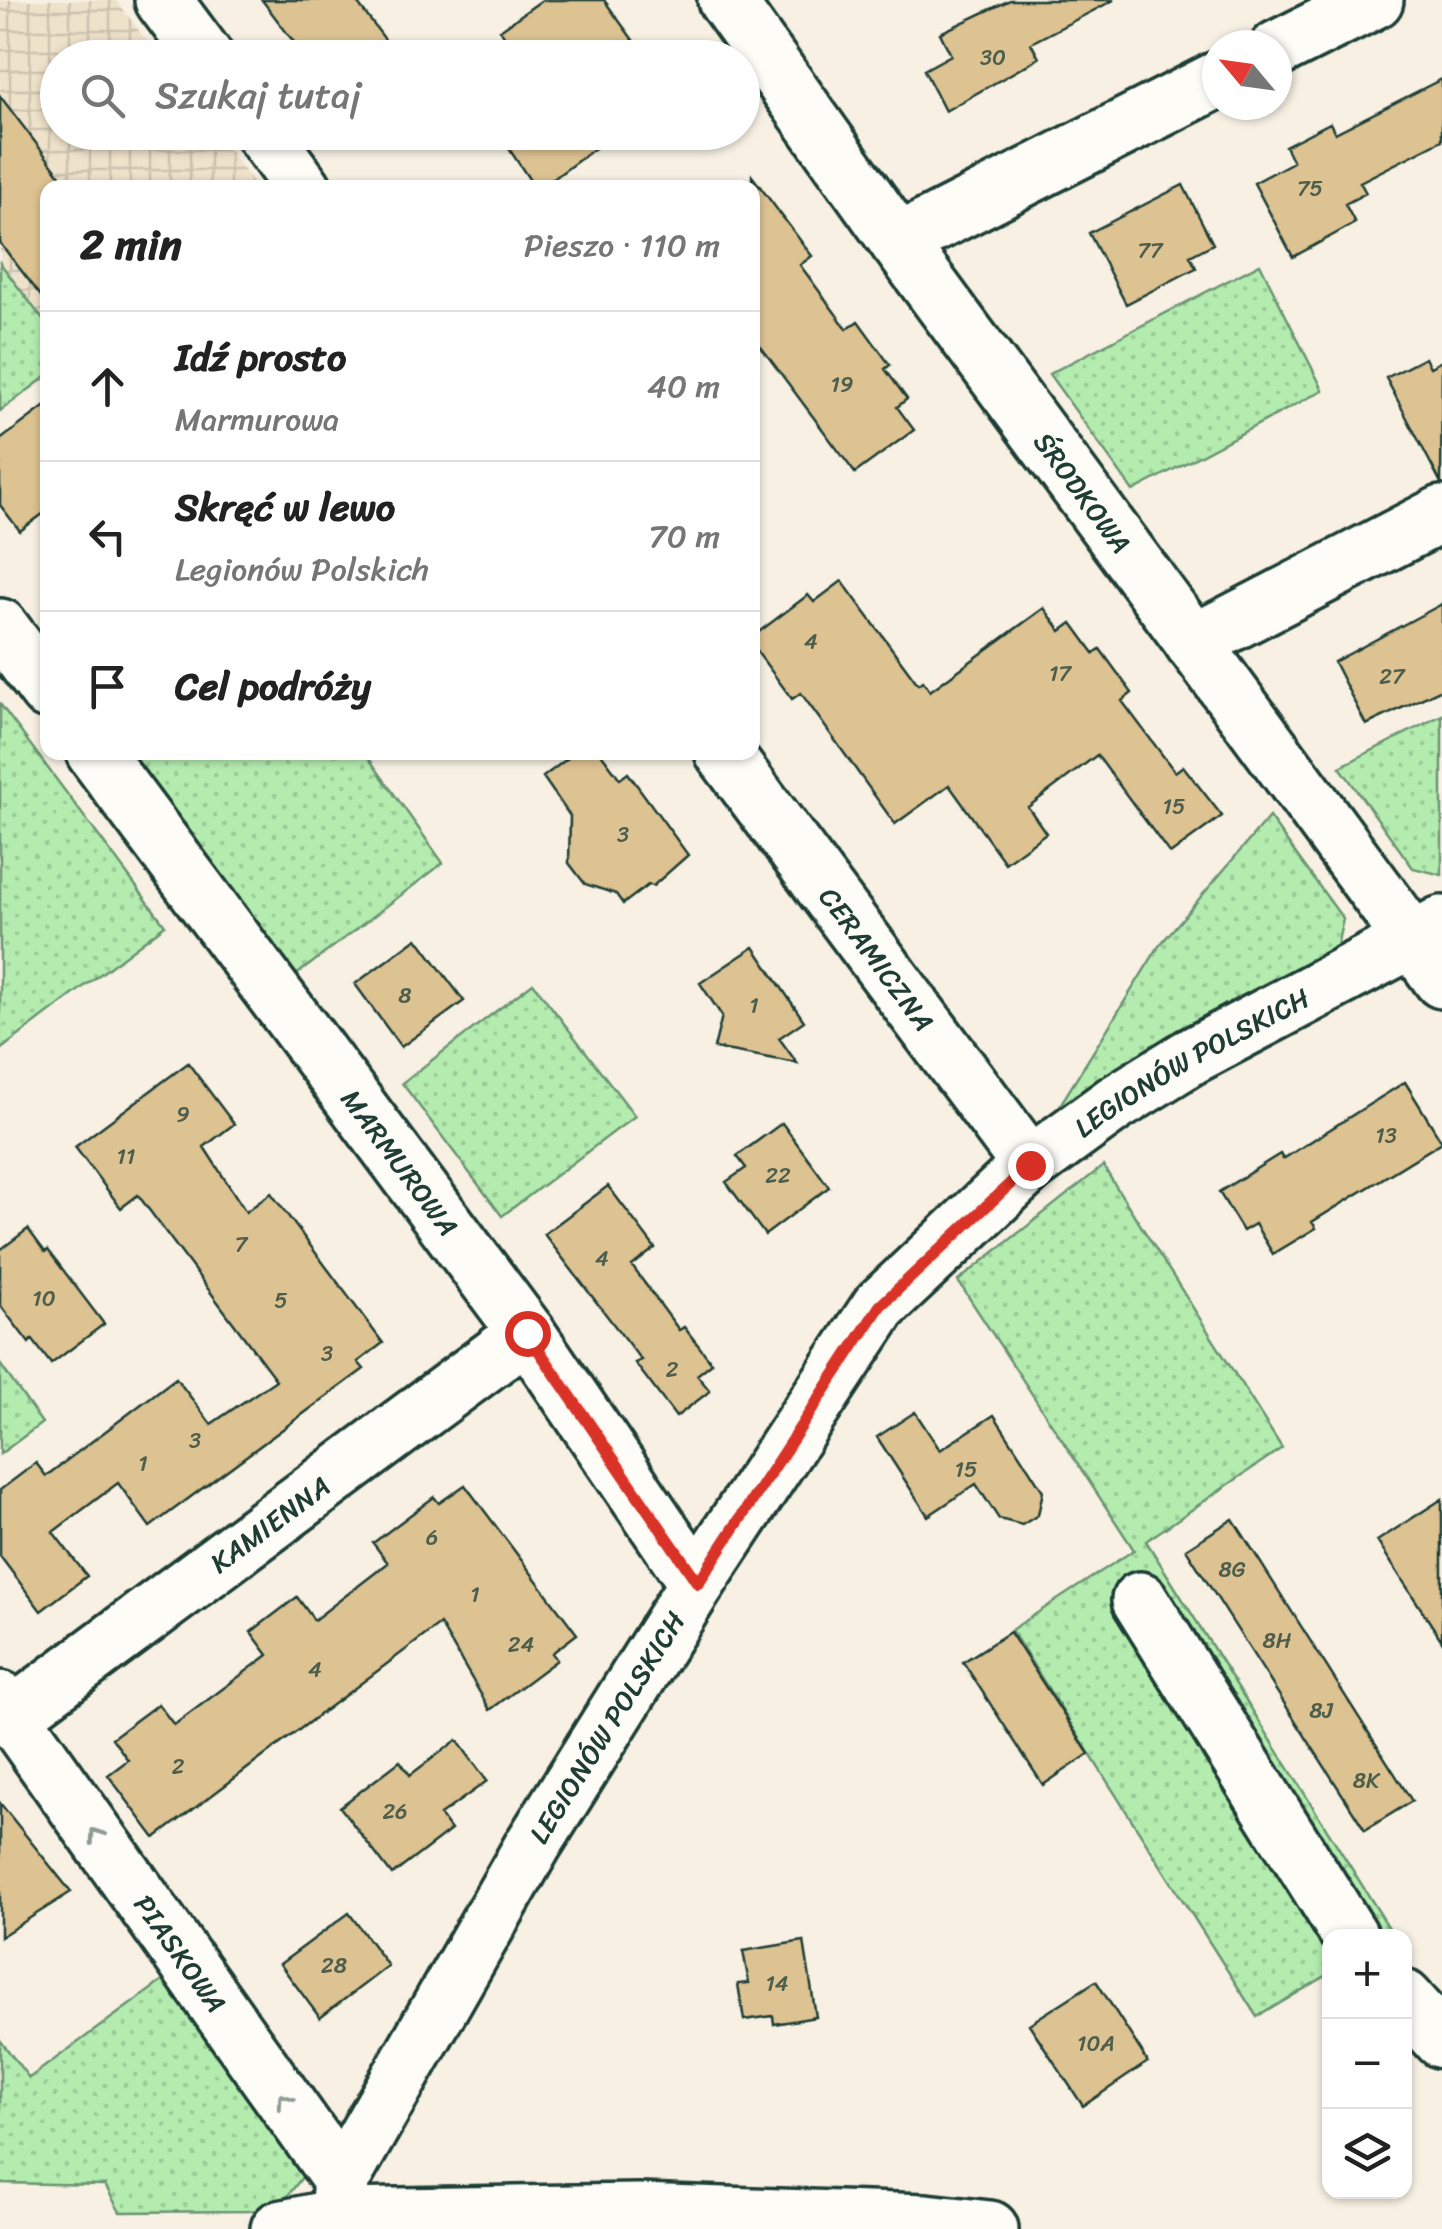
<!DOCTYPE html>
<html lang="pl">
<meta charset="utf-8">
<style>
:root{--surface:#fff;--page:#f6f6f6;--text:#222;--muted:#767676;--line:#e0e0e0}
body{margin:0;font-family:Sriracha,sans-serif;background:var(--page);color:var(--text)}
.controls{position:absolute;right:30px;bottom:30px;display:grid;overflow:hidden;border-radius:20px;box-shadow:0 2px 8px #0004}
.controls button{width:90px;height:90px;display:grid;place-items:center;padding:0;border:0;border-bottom:2px solid var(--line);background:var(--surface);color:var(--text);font:50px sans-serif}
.compass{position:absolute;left:1202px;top:30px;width:90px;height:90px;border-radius:50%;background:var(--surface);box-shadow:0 2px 8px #0004;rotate:299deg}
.stop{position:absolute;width:30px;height:30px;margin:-22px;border:8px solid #d93025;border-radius:50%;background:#fff}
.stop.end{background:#d93025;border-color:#fff;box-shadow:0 2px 10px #0008}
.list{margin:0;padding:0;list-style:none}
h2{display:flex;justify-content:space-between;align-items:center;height:130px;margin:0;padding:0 40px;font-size:42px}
h2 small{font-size:32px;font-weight:400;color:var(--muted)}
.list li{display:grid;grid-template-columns:65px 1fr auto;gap:30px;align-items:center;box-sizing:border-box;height:150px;padding:0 40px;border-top:2px solid var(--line)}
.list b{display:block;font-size:38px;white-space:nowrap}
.list p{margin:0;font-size:32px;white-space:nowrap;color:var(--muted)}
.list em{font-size:32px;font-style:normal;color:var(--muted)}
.icon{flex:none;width:55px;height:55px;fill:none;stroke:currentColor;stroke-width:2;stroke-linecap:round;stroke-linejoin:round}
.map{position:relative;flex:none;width:1442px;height:2229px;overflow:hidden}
.search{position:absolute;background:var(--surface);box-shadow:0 2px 8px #0004;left:40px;top:40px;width:720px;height:110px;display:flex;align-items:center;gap:25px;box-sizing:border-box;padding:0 35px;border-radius:55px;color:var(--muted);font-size:38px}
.panel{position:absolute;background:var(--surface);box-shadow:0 2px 8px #0004;left:40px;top:180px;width:720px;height:580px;border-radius:20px}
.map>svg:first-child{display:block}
.industrial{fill:url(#industrial-grid)}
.grass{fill:url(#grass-dots);stroke:#6a9472;stroke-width:2.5}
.building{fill:#ddc292;stroke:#1f3d34;stroke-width:2.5}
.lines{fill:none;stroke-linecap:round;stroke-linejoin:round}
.minor-casing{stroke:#1f3d34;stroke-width:62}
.minor{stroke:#fdfcf7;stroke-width:55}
.oneway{stroke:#8e9c96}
.route{stroke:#d93025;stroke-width:12}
.labels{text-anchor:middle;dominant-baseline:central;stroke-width:9;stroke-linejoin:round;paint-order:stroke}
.number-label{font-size:22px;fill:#4e5e4c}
.street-label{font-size:28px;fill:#1f3d34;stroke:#fdfcf7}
</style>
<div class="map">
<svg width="1442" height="2229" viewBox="0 0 1442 2229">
<defs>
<pattern id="industrial-grid" width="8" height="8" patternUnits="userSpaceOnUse" patternTransform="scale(2.5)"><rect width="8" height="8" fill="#efe2cb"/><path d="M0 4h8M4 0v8" fill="none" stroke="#ccc3af"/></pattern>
<pattern id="grass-dots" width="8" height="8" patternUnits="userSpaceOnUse" patternTransform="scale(2.5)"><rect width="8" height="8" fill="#b4ecaf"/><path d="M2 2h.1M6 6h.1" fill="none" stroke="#9acb97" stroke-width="1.8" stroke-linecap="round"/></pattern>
</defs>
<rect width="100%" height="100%" fill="#f7f0e3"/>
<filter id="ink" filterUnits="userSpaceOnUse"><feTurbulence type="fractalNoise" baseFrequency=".01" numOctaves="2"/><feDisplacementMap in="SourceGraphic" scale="20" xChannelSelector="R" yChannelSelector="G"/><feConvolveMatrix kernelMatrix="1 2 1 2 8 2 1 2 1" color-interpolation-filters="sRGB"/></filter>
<g filter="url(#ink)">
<path class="industrial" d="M 0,0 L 116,0 L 159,57 L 58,58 L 58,132 L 216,133 L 257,187 L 48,188 L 47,325 L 0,263 Z"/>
<path class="grass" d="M 0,263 L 47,325 L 47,376 L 0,411 Z
M 1260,264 L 1323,390 L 1133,491 L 1049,374 Z
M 0,704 L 165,925 L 0,1050 Z
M 1442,715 L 1442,875 L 1413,868 L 1340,767 Z
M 122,753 L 365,753 L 443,863 L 291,979 Z
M 1269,817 L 1343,919 L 1334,959 L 1062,1115 L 1057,1110 L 1159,946 Z
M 533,983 L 635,1116 L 502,1216 L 402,1083 Z
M 1103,1166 L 1282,1448 L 1146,1541 L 1394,1936 L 1330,1936 L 1329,1974 L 1257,2017 L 1011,1630 L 1134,1550 L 958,1281 Z
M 0,1364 L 42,1423 L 0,1454 Z
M 172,1974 L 310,2167 L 279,2207 L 249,2211 L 120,2212 L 105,2185 L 0,2183 L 0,2040 L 29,2078 Z"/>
<path class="building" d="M 262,0 L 355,0 L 399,58 L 306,58 Z
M 542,0 L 604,0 L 646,58 L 520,58 L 500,30 Z
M 1010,0 L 1114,0 L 1031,43 L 1039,58 L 945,111 L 924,70 L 951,55 L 940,33 Z
M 1442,79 L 1442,140 L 1360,182 L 1366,193 L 1345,204 L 1355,223 L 1293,257 L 1254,183 L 1293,162 L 1285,146 L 1330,123 L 1335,133 Z
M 0,96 L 70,188 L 48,188 L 48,305 L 0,243 Z
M 498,132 L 617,132 L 541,188 L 535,188 Z
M 752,176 L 812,256 L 800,265 L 847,329 L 858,321 L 890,365 L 885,369 L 907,399 L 897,407 L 914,430 L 855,473 L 752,335 Z
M 1183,185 L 1213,244 L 1190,256 L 1196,268 L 1126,304 L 1089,233 Z
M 1425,358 L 1430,367 L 1442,361 L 1441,483 L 1386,378 Z
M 48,404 L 48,510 L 20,531 L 0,505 L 0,440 Z
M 842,581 L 918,684 L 923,681 L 930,691 L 1044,608 L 1061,631 L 1072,623 L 1094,653 L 1100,649 L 1132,693 L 1122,701 L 1175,772 L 1183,766 L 1222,816 L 1170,854 L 1097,755 L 1028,807 L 1046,833 L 1005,863 L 949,785 L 895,824 L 801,693 L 792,699 L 752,645 L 752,637 L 808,595 L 814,602 Z
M 1442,604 L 1442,689 L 1366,725 L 1334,662 Z
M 576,752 L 600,752 L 620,779 L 628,773 L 688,855 L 653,886 L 648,885 L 623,904 L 616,894 L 585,884 L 569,863 L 570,816 L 543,777 Z
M 417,938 L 464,1001 L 401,1047 L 355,984 Z
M 754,947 L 804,1021 L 779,1038 L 797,1063 L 714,1048 L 722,1016 L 700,983 Z
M 188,1063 L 234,1124 L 204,1147 L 246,1212 L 271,1193 L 383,1343 L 358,1362 L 364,1369 L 150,1527 L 118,1483 L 53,1532 L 87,1576 L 41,1611 L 0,1556 L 0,1490 L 36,1463 L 46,1476 L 176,1378 L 211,1424 L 276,1380 L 138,1195 L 121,1208 L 75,1147 Z
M 1405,1082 L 1442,1142 L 1312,1222 L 1316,1228 L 1273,1254 L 1255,1224 L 1243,1231 L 1219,1192 L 1280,1154 L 1283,1159 Z
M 782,1123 L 829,1187 L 765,1235 L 726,1182 L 746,1168 L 737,1156 Z
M 608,1186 L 655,1248 L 632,1266 L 679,1330 L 684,1327 L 712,1363 L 697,1375 L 710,1391 L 676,1417 L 635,1363 L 641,1360 L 544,1234 Z
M 28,1229 L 45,1252 L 48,1250 L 104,1324 L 51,1364 L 32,1339 L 29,1343 L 0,1305 L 0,1250 Z
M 915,1412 L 940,1450 L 994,1415 L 1043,1491 L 1038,1515 L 1022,1525 L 999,1519 L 976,1484 L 928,1516 L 877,1437 Z
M 465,1485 L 577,1634 L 552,1653 L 557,1660 L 490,1710 L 440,1624 L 155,1838 L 108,1775 L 128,1760 L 112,1738 L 158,1704 L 174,1725 L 268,1655 L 251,1632 L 297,1597 L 314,1620 L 388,1563 L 373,1543 L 434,1497 L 439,1503 Z
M 1442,1499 L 1442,1641 L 1377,1541 Z
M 1233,1519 L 1412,1801 L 1365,1830 L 1186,1549 Z
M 1010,1632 L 1089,1754 L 1043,1785 L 963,1662 Z
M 457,1740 L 487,1781 L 440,1815 L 451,1830 L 392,1875 L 340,1807 L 400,1761 L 410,1775 Z
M 0,1803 L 71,1892 L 0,1937 Z
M 349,1913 L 388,1966 L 320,2018 L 280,1964 Z
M 804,1941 L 816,2017 L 774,2024 L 773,2016 L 744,2020 L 738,1984 L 749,1983 L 743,1951 Z
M 1096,1981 L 1148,2062 L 1083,2106 L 1029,2024 Z"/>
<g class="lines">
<g class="minor-casing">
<g id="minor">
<path d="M 163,0 L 206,58"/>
<path id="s1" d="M 726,0 L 898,242 L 1442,980"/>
<path d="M 1277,49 L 1375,0"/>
<path d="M 262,132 L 303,188"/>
<path d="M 898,242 L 1217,80"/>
<path d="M 0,627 L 48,691"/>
<path d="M 1193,643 L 1442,514"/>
<path id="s2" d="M 94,752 L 527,1333 L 697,1583"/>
<path id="s3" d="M 723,752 L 1030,1165"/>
<path d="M 1140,1600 L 1350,1936"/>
<path id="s4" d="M 0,1699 L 341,2180 L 338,2212"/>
<path id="s5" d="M 13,1715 L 527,1333"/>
<path d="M 1404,1998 L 1442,2040"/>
<path id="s6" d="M 341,2180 L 533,1845 L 697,1583 L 880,1306 L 1030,1165 L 1114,1104 L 1190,1057 L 1442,924"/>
<path d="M 279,2229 L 337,2217 L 638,2212 L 926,2222 L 990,2229"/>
</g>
</g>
<use href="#minor" class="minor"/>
</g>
<defs><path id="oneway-chevron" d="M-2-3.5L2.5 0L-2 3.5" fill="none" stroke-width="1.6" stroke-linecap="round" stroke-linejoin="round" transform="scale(2.5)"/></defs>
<g class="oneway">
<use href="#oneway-chevron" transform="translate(96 1835) rotate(-125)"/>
<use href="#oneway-chevron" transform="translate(284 2100) rotate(-125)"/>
</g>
</g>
<g class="lines" filter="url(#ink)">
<path class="route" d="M 527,1333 L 698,1583 L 880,1306 L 1030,1165"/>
</g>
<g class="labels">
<g class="number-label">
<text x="993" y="57">30</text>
<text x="1310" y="188">75</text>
<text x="1150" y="250">77</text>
<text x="842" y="384">19</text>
<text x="811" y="641">4</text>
<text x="1060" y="673">17</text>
<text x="1392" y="676">27</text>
<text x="1174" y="806">15</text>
<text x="623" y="834">3</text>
<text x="405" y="995">8</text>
<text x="754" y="1005">1</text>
<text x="183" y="1114">9</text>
<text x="1386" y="1135">13</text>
<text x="126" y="1156">11</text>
<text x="778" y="1175">22</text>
<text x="241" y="1244">7</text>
<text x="602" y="1258">4</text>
<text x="44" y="1298">10</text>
<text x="281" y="1300">5</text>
<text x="327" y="1353">3</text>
<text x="672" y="1369">2</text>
<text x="195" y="1440">3</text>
<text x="143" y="1463">1</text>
<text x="966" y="1469">15</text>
<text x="432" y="1537">6</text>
<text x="1232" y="1569">8G</text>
<text x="475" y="1594">1</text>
<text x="1277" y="1640">8H</text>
<text x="521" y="1644">24</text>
<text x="315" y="1669">4</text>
<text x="1321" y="1710">8J</text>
<text x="178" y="1766">2</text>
<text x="1366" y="1780">8K</text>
<text x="395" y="1811">26</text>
<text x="334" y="1965">28</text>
<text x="777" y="1983">14</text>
<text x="1096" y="2043">10A</text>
</g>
<g class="street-label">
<text stroke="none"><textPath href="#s1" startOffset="608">ŚRODKOWA</textPath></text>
<text stroke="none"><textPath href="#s3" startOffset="258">CERAMICZNA</textPath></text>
<text stroke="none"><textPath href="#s6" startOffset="1425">LEGIONÓW POLSKICH</textPath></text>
<text stroke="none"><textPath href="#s2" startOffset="512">MARMUROWA</textPath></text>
<text stroke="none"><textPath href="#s5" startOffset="320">KAMIENNA</textPath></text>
<text stroke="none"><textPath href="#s6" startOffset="525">LEGIONÓW POLSKICH</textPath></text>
<text stroke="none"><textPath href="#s4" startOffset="312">PIASKOWA</textPath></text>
</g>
</g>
</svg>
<div class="controls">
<button>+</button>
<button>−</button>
<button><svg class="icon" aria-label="layers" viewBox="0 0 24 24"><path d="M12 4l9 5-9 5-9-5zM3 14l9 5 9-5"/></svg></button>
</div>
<svg class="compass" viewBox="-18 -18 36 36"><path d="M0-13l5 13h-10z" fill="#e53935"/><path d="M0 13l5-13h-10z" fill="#767676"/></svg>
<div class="stop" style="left:527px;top:1333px"></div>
<div class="stop end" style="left:1030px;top:1165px"></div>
<div class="search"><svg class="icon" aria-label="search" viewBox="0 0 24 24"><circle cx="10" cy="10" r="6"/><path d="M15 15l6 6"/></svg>Szukaj tutaj</div>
<section class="panel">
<h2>2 min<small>Pieszo · 110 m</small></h2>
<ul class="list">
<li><svg class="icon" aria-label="ahead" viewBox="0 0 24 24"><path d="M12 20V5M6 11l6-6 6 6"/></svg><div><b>Idź prosto</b><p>Marmurowa</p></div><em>40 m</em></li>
<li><svg class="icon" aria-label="left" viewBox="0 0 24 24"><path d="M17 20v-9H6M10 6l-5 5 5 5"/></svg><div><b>Skręć w lewo</b><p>Legionów Polskich</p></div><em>70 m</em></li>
<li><svg class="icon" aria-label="arrive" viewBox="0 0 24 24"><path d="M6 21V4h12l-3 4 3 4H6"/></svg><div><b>Cel podróży</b></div></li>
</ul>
</section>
</div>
